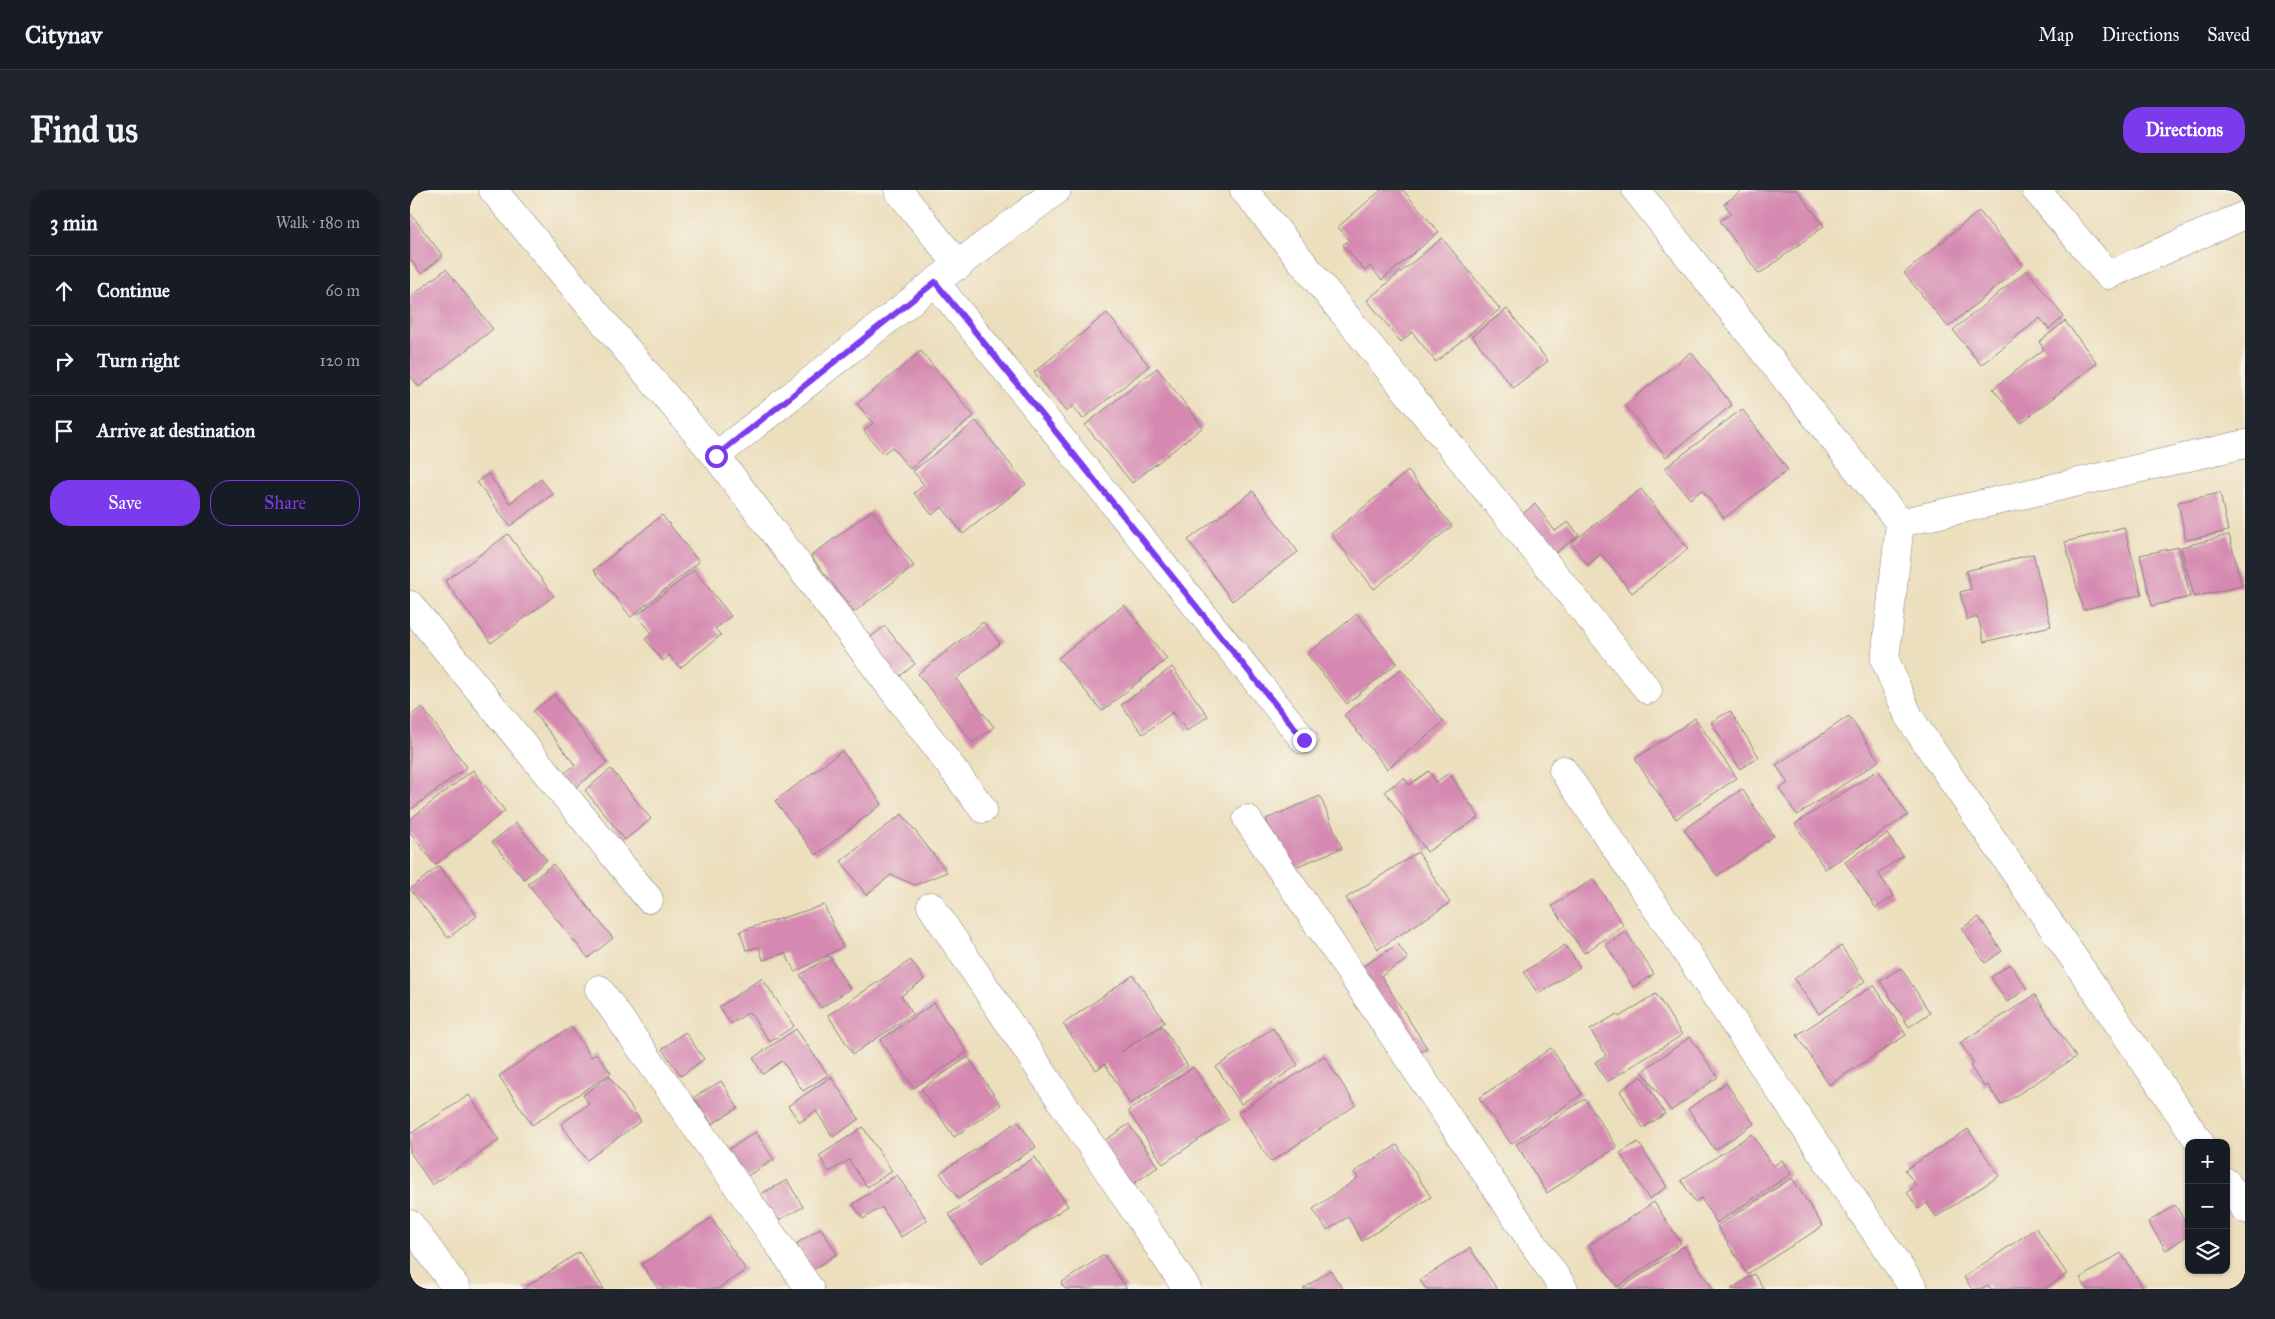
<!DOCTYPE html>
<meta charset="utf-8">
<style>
:root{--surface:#171b24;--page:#20242c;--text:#f1f3f6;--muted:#9ea1a6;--line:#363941;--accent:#7c3aed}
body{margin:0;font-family:"IM FELL Great Primer",serif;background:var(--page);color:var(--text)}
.controls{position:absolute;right:15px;bottom:15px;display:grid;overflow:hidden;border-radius:10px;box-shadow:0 1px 4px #0004}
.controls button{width:45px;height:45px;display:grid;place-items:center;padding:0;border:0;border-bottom:1px solid var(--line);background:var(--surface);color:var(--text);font:25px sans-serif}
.stop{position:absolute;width:15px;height:15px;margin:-11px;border:4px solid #7c3aed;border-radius:50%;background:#fff}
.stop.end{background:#7c3aed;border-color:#fff;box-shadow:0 1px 5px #0008}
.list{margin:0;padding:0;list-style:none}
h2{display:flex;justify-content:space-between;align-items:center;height:65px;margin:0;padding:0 20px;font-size:21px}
h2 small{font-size:16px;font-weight:400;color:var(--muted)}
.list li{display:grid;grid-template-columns:32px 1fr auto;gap:15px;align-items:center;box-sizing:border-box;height:70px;padding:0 20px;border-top:1px solid var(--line)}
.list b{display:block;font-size:19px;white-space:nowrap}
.list em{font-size:16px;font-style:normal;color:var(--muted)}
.actions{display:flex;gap:10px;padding:15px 20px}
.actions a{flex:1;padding:11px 0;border:1px solid var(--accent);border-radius:20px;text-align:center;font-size:18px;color:var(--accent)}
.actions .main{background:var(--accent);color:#fff}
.icon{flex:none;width:28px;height:28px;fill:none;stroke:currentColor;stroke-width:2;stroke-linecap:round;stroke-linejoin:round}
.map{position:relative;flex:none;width:1835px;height:1099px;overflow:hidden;border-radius:20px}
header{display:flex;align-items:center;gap:30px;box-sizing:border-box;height:70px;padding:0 25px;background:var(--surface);border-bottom:1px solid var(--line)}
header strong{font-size:24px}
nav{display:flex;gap:28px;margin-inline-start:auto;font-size:18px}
.intro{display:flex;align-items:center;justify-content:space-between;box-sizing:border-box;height:120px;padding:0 30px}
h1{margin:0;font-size:35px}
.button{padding:12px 22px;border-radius:20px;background:var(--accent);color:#fff;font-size:18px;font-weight:700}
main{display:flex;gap:30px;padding:0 30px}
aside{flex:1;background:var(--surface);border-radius:20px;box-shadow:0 1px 4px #0004}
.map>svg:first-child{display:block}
.building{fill:#d589b1}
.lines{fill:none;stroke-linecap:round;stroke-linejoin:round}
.minor-casing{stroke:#87807c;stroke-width:29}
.minor{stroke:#fff;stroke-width:28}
.route{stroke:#7c3aed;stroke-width:6}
</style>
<header>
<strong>Citynav</strong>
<nav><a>Map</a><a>Directions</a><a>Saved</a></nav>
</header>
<div class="intro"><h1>Find us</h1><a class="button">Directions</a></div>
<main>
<aside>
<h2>3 min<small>Walk · 180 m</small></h2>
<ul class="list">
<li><svg class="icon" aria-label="ahead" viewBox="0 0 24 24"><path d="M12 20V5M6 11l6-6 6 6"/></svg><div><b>Continue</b></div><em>60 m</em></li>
<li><svg class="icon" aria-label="right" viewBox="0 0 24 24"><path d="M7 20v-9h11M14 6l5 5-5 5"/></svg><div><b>Turn right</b></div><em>120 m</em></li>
<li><svg class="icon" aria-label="arrive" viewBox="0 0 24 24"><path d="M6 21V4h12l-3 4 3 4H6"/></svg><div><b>Arrive at destination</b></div></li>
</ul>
<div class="actions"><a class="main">Save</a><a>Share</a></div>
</aside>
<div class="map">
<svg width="1835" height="1099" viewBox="0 0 1835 1099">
<rect width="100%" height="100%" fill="#f7f3e8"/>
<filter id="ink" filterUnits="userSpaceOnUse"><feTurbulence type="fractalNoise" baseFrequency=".02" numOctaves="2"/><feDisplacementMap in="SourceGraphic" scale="10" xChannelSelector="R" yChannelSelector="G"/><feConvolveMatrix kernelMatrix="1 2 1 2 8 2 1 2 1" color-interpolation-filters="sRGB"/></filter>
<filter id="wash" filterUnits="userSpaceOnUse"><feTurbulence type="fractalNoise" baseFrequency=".0096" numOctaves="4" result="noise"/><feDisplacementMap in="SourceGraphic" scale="20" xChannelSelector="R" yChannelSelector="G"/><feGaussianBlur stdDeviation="1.12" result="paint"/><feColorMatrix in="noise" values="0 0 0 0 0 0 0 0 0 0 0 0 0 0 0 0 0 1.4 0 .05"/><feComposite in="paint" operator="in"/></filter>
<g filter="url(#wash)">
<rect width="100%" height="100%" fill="#ecdfbd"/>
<g id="blocks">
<path class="building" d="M 971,0 L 993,0 L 1029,42 L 972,90 L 960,76 L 955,81 L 933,55 L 939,50 L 928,37 Z
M 1333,0 L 1387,0 L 1414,36 L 1349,84 L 1310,31 L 1321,23 L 1314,14 Z
M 1569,21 L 1613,75 L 1538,137 L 1494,83 Z
M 0,23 L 33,66 L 11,84 L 0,69 Z
M 1032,48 L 1090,119 L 1026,172 L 1002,142 L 991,152 L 957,110 Z
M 36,79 L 83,139 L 9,197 L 0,185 L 0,107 Z
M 1617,80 L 1654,127 L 1639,139 L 1630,128 L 1571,175 L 1543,140 Z
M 1097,119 L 1138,171 L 1103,198 L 1062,146 Z
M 697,123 L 739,176 L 673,229 L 663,216 L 656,222 L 624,182 Z
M 1655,131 L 1687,173 L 1611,233 L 1583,199 L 1634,159 L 1629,152 Z
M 511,161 L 564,226 L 500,279 L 482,257 L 473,264 L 454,241 L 463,233 L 447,214 Z
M 1281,162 L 1322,215 L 1256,267 L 1215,215 Z
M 747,178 L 793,237 L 722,293 L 675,235 Z
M 1332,219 L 1378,280 L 1314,328 L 1292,300 L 1280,309 L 1255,278 Z
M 566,231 L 616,294 L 553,344 L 532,317 L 522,325 L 504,303 L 514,295 L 503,281 Z
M 998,281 L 1042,336 L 964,399 L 921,344 Z
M 78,284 L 100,313 L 131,289 L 143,304 L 100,336 L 67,292 Z
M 1231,299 L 1278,359 L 1222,403 L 1191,364 L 1178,375 L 1161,353 Z
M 843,301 L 888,362 L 822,411 L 778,350 Z
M 1810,303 L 1818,341 L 1776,350 L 1768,312 Z
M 1125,314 L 1145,341 L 1158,332 L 1169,345 L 1138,369 L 1106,329 Z
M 462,320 L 504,376 L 444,422 L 401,366 Z
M 252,325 L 289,372 L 221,427 L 184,380 Z
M 1714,337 L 1732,404 L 1673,420 L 1655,352 Z
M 98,344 L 144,406 L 81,453 L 35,391 Z
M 1819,345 L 1832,396 L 1784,407 L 1771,357 Z
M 1769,357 L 1780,407 L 1742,416 L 1730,365 Z
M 1623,364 L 1641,436 L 1574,452 L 1568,427 L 1557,430 L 1550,402 L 1561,399 L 1556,381 Z
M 284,380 L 321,426 L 305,439 L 311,445 L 270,478 L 259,465 L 253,471 L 235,449 L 242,443 L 227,425 Z
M 714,415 L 757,469 L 692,521 L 648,468 Z
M 947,424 L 987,473 L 937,514 L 897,464 Z
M 573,432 L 590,453 L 546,489 L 584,537 L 563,553 L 508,484 Z
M 475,436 L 505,474 L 489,487 L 458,449 Z
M 762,477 L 798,526 L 777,541 L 763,522 L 733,544 L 711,515 Z
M 991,479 L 1034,532 L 977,579 L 934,525 Z
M 144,505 L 197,573 L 160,602 L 149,588 L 165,575 L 123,521 Z
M 12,517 L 57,577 L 0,620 L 0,526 Z
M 1320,521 L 1349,567 L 1330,579 L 1301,532 Z
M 1439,526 L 1469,571 L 1387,625 L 1369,599 L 1378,593 L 1366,575 Z
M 1285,528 L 1327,588 L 1266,629 L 1225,569 Z
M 432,561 L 472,614 L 406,665 L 365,611 Z
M 201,579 L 241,629 L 215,650 L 175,600 Z
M 63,580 L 95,621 L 25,675 L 0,642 L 0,629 Z
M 1468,580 L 1498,625 L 1415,679 L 1385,634 Z
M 1019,581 L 1026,592 L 1039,583 L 1069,627 L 1017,662 L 975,601 L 994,588 L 999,595 Z
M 1332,599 L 1364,646 L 1307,686 L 1274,639 Z
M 910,606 L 932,658 L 878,680 L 856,629 Z
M 492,624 L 537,682 L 505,695 L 481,685 L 456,705 L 431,671 Z
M 106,633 L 137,670 L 114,689 L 82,652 Z
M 1477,644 L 1493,666 L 1468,683 L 1484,706 L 1466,718 L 1435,672 Z
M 1008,662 L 1040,713 L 968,759 L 936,708 Z
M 143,674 L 203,748 L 178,768 L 118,694 Z
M 29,676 L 67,726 L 38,748 L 0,699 Z
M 1183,689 L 1214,736 L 1174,763 L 1142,716 Z
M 414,715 L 433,757 L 385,782 L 375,763 L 353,770 L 349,757 L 336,760 L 330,741 Z
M 1569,727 L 1592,761 L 1575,773 L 1552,738 Z
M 1216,742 L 1244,784 L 1223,797 L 1196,755 Z
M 988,754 L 998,769 L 971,786 L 1017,858 L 1000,869 L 944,782 Z
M 1155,755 L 1170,777 L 1128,804 L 1114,782 Z
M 1431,756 L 1455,791 L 1409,824 L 1384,789 Z
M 419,766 L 440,799 L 411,818 L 390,785 Z
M 501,770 L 514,790 L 491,806 L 503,824 L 443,864 L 418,825 Z
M 1600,774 L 1617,799 L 1597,812 L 1581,787 Z
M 1491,778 L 1520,823 L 1499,837 L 1470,791 Z
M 723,785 L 755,832 L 711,862 L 752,836 L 778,876 L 720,914 L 695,874 L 686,880 L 653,834 Z
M 352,788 L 384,836 L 360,852 L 339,822 L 321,834 L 309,817 Z
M 1464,795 L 1496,845 L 1419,895 L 1387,845 Z
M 1246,804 L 1272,845 L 1197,892 L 1185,872 L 1196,865 L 1180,840 L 1207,824 L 1209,827 Z
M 1625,805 L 1666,867 L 1591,915 L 1577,894 L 1574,897 L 1560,876 L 1564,873 L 1550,853 Z
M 524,813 L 557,862 L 504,898 L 470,850 Z
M 161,837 L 181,867 L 187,864 L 201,883 L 122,935 L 89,886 Z
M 863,838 L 888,875 L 831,914 L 806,877 Z
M 386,839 L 418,885 L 393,901 L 372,871 L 353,884 L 343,868 Z
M 275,842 L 294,869 L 271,886 L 252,859 Z
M 1280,847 L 1308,887 L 1261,921 L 1232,881 Z
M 1141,858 L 1172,904 L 1101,954 L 1069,908 Z
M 914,866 L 946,915 L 861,972 L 828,923 Z
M 558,867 L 591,915 L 544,947 L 511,899 Z
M 783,877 L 819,929 L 753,974 L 718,921 Z
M 199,886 L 231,931 L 177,970 L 151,934 L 179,914 L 173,905 Z
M 1232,886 L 1255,924 L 1233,938 L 1210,901 Z
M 421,887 L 449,929 L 423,947 L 406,921 L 390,932 L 378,916 Z
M 311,891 L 328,918 L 302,934 L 284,907 Z
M 1316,893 L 1344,934 L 1305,960 L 1278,919 Z
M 59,905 L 89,950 L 22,995 L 0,962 L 0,944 Z
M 1175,909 L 1207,957 L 1137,1003 L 1106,954 Z
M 608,931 L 626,957 L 548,1009 L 530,983 Z
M 719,934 L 748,977 L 720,996 L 691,953 Z
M 453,937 L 482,981 L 457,997 L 439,970 L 419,982 L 409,966 Z
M 1558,939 L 1589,986 L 1526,1027 L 1517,1013 L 1508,1019 L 1497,1002 L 1506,996 L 1495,980 Z
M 346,942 L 364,970 L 337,986 L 319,959 Z
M 1342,944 L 1363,976 L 1372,970 L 1381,984 L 1307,1033 L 1291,1008 L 1285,1012 L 1271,990 Z
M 1228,952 L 1257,997 L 1239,1009 L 1210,963 Z
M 987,955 L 1021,1007 L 952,1051 L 938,1027 L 917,1040 L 903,1019 L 948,988 L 944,982 Z
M 625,967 L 658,1016 L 571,1073 L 539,1024 Z
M 487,985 L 517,1030 L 491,1047 L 472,1017 L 453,1029 L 443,1014 Z
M 1382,988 L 1413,1036 L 1337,1084 L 1307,1036 Z
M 377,990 L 393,1017 L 367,1031 L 351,1004 Z
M 1244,1012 L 1271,1053 L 1207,1097 L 1179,1055 Z
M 1765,1015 L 1779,1037 L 1779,1045 L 1756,1060 L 1738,1032 Z
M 301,1028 L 336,1080 L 307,1099 L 248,1099 L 232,1074 Z
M 411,1038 L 427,1064 L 403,1080 L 386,1054 Z
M 1626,1038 L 1657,1084 L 1635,1099 L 1581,1099 L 1578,1095 L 1571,1099 L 1562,1099 L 1554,1087 Z
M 1274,1056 L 1303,1099 L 1209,1099 Z
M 1060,1058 L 1087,1099 L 1016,1099 L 1010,1090 Z
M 169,1062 L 194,1099 L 113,1099 Z
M 1711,1063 L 1734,1099 L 1677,1099 L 1670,1088 Z
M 694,1065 L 717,1099 L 655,1099 L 651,1093 Z
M 920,1080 L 933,1099 L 893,1099 Z
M 1344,1084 L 1354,1099 L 1321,1099 Z"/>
</g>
</g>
<g filter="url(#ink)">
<use href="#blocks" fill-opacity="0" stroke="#87807c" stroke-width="1"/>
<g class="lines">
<g class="minor-casing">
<path id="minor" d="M 83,0 L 306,266 L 573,619
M 488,0 L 549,76
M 834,0 L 1238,500
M 1226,0 L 1490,333 L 1475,470 L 1499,527 L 1790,953
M 1626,0 L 1698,85 L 1835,25
M 525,92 L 894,550
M 306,266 L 525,92 L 647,0
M 1490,333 L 1835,254
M 0,415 L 239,709
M 1153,580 L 1504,1099
M 837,629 L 1154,1099
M 521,716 L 777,1099
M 189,799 L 400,1099
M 1816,992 L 1835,1019
M 0,1034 L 47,1099"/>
</g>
<use href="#minor" class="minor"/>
</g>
</g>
<g class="lines" filter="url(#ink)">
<path class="route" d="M 306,266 L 525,92 L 894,550"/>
</g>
</svg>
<div class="controls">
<button>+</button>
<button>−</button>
<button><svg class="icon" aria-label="layers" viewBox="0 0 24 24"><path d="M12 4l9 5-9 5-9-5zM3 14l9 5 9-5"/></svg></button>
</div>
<div class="stop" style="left:306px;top:266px"></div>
<div class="stop end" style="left:894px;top:550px"></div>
</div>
</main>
